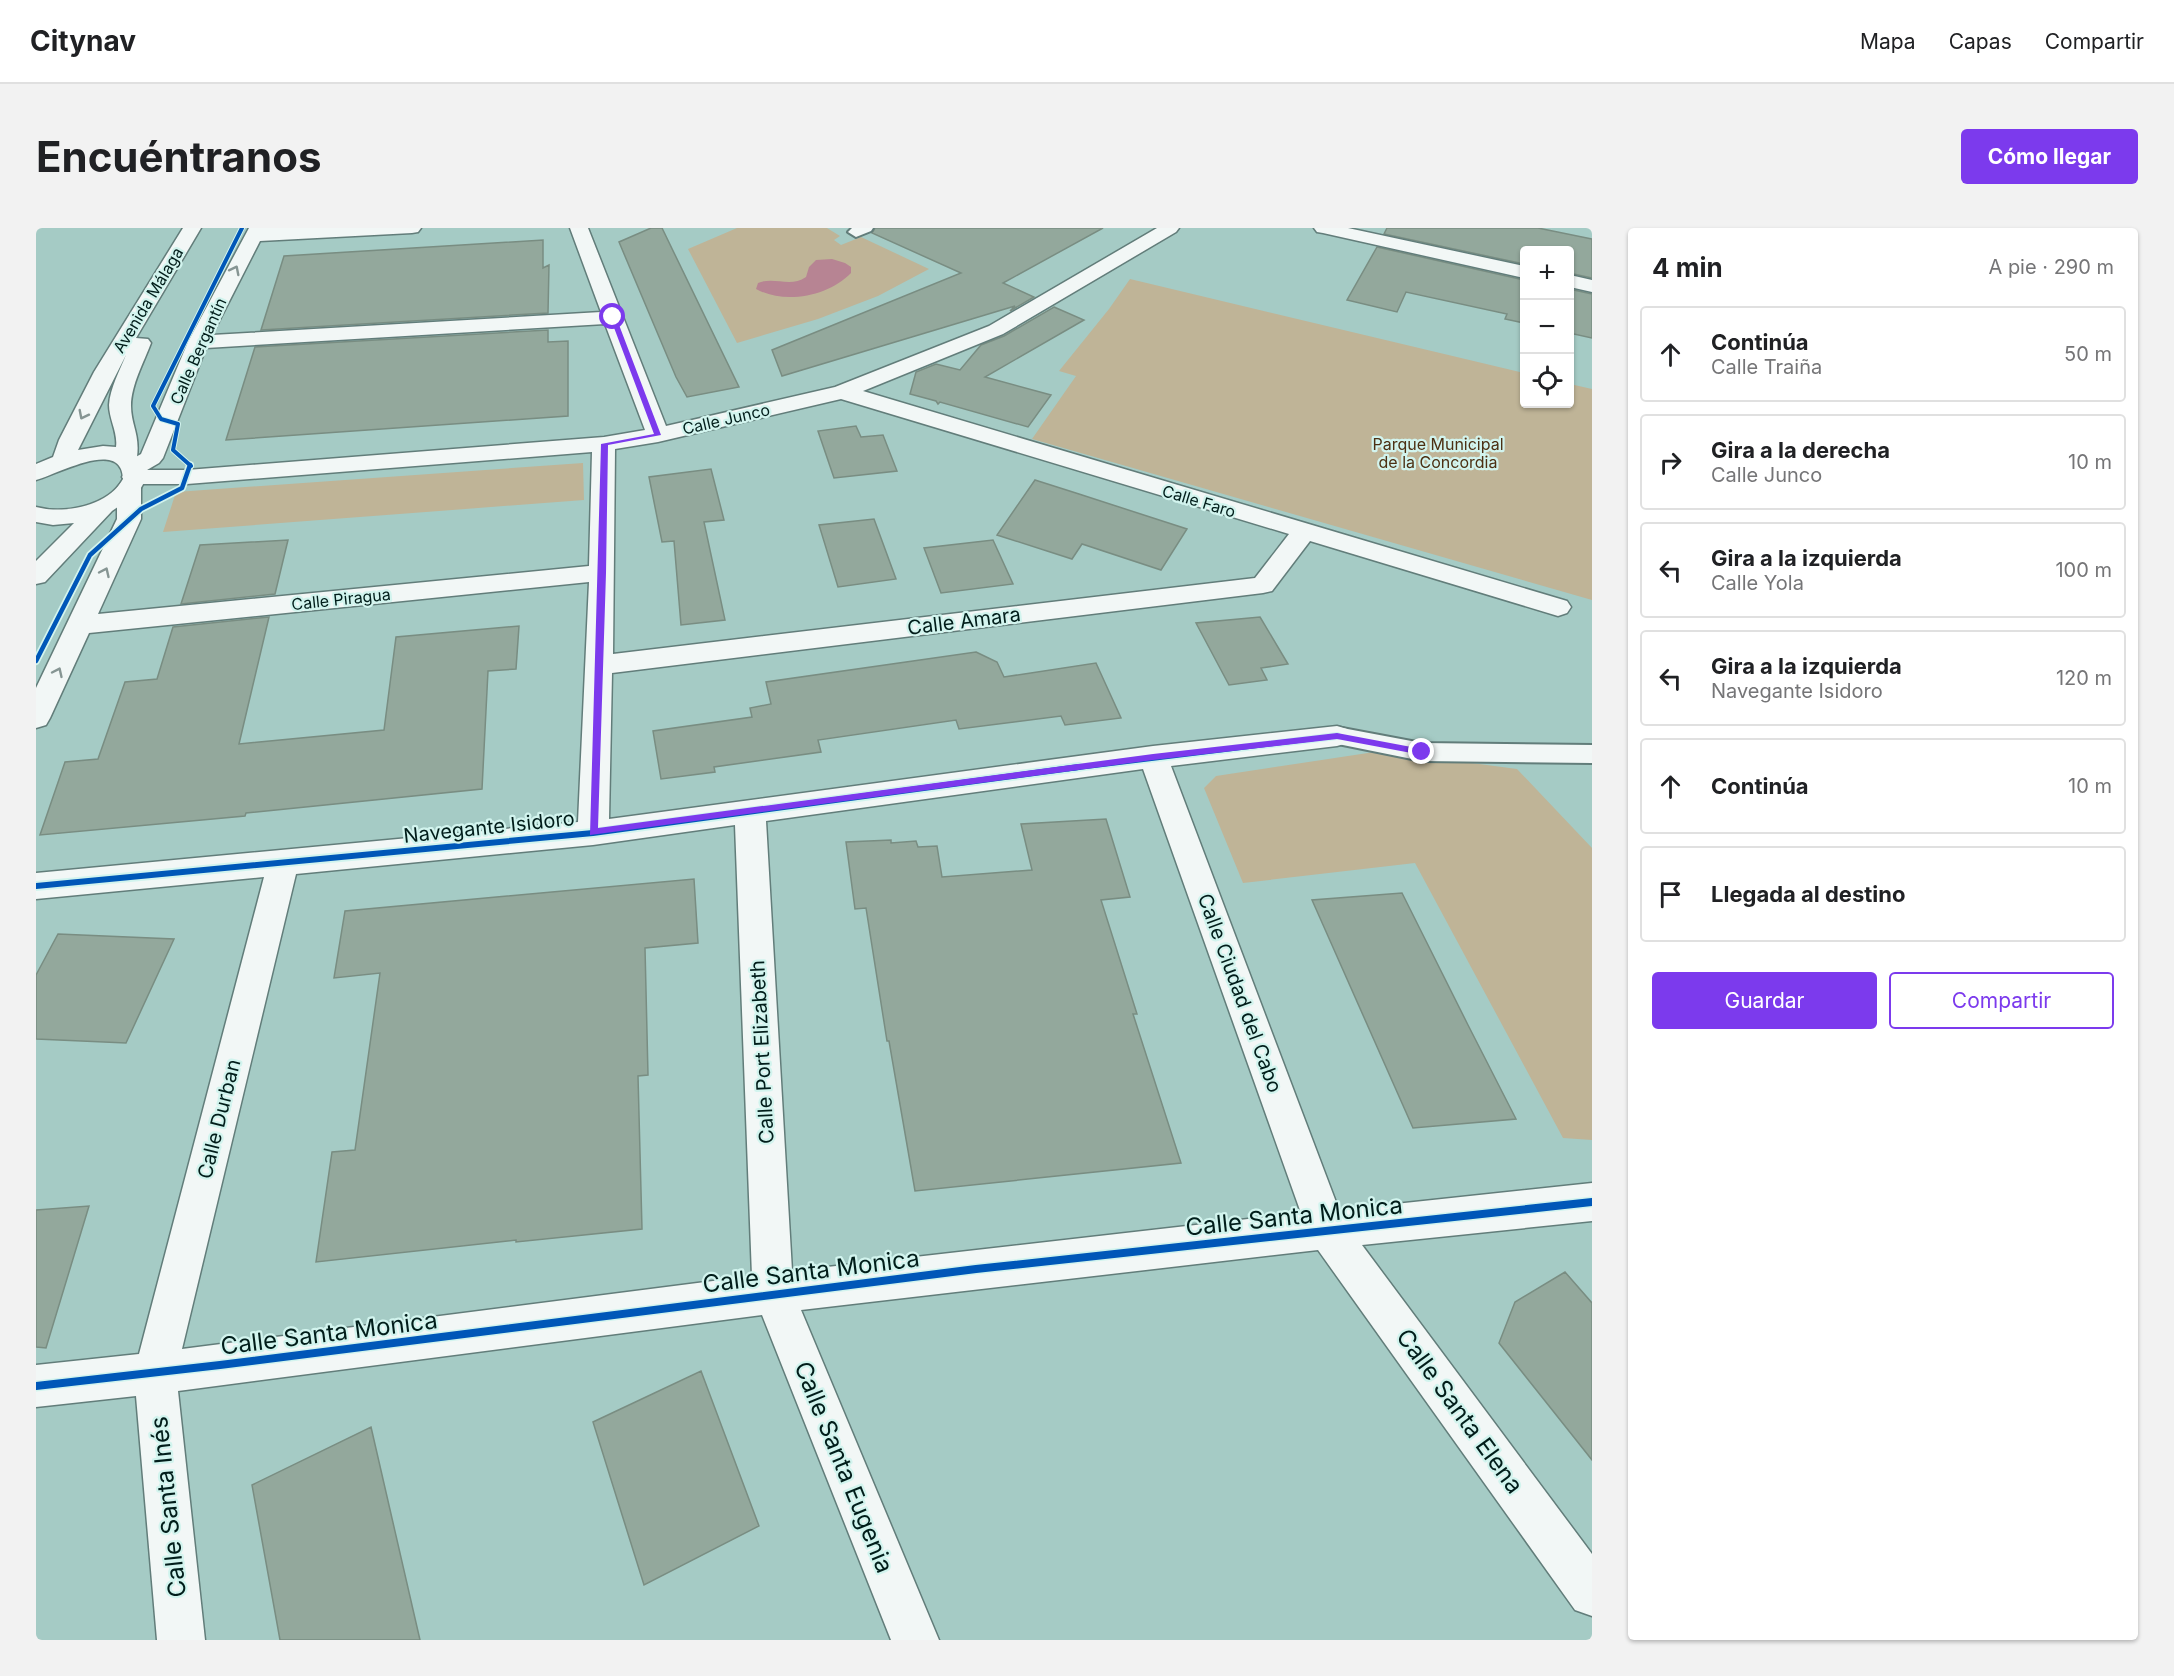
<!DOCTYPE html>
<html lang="es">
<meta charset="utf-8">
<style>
:root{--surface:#fff;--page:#f2f2f2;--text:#202124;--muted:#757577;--line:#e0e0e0;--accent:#7c3aed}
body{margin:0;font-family:Inter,sans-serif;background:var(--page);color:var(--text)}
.controls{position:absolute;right:18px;top:18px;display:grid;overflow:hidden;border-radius:6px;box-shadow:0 2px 4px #0004}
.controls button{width:54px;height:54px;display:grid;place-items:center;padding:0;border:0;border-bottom:2px solid var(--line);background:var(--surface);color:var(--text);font:30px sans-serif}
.stop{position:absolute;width:18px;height:18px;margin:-14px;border:4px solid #7c3aed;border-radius:50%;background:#fff}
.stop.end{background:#7c3aed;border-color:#fff;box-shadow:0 2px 6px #0008}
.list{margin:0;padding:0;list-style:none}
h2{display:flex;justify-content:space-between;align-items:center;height:78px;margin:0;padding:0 24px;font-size:26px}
h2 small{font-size:20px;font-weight:400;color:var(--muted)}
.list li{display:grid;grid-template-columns:39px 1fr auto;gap:18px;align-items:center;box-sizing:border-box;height:96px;margin:0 12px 12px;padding:0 12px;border:2px solid var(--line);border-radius:6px}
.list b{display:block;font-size:22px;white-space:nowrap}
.list p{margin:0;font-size:20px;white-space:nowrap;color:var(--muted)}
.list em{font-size:20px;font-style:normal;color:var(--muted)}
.actions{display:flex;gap:12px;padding:18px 24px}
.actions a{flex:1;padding:14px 0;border:2px solid var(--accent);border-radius:6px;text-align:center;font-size:21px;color:var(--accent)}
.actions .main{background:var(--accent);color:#fff}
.icon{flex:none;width:33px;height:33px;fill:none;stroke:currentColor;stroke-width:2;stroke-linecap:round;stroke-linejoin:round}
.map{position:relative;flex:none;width:1556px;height:1412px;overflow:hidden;border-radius:6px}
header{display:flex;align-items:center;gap:36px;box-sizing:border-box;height:84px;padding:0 30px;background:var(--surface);border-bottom:2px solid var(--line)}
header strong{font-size:28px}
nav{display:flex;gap:33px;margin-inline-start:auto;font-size:21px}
.intro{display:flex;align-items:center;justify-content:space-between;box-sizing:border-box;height:144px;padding:0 36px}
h1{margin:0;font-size:42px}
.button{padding:15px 27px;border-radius:6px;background:var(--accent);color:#fff;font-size:21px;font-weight:700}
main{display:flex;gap:36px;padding:0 36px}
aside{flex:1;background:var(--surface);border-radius:6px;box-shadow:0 2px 4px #0004}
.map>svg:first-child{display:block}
.green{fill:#bfb497}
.water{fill:#b78493}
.building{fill:#93a89c;stroke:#798d82;stroke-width:1.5}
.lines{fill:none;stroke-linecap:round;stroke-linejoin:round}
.service-casing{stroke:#627d7a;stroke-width:4}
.minor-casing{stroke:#627d7a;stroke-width:3}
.tertiary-casing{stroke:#627d7a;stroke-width:3}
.service{fill:#f2f7f6;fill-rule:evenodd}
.minor{fill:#f2f7f6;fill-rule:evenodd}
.tertiary{fill:#f2f7f6;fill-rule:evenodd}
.cycleway-far3-casing{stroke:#d2f4ee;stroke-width:6}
.cycleway-far2-casing{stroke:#d2f4ee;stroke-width:8}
.cycleway-far1-casing{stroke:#d2f4ee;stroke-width:10}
.cycleway-casing{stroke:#d2f4ee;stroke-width:11}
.cycleway-far3{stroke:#0057b8;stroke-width:4}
.cycleway-far2{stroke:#0057b8;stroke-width:4.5}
.cycleway-far1{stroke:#0057b8;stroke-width:6}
.cycleway{stroke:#0057b8;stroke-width:8}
.oneway{stroke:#869593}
.route{fill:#7c3aed}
.labels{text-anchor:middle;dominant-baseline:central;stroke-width:4.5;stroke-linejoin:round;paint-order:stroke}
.far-street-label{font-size:16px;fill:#011d1a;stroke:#d2f4ee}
.far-park-label{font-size:16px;fill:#4c3013;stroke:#d2f4ee}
.street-label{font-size:20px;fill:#011d1a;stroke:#d2f4ee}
.near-street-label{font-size:24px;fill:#011d1a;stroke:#d2f4ee}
</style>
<header>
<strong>Citynav</strong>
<nav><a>Mapa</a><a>Capas</a><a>Compartir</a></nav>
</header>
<div class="intro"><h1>Encuéntranos</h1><a class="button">Cómo llegar</a></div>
<main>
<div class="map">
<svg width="1556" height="1412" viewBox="0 0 1556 1412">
<rect width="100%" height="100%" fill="#a5cbc5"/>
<path class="green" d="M 701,0 L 791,0 L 804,8 L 798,12 L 805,17 L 825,9 L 893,41 L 842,68 L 782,91 L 701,115 L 652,21 Z
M 1094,51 L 1488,145 L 1488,176 L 1534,176 L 1534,156 L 1556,161 L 1556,372 L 996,211 L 1040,148 L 1023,143 L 1073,81 Z
M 547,235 L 548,272 L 127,304 L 140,264 Z
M 1345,523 L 1481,541 L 1556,620 L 1556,912 L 1527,910 L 1379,635 L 1207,655 L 1168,560 L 1180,548 Z"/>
<path class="water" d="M 796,31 L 809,35 L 815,39 L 815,45 C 793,68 749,77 720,61 L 722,55 C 738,48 754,60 770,49 L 773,39 L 780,32 Z"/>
<path class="building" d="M 615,0 L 626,0 L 703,159 L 651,169 L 640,149 L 583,14 Z
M 839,0 L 1067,0 L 967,55 L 998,69 L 974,83 L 979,78 L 746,148 L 736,122 L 925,45 L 836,5 Z
M 1351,0 L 1502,0 L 1556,11 L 1556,50 L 1533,45 L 1533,22 L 1488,22 L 1488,36 L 1348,6 Z
M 507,12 L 507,40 L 513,37 L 512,85 L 225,102 L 248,28 Z
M 1341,19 L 1488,52 L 1488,95 L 1469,91 L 1471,86 L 1370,64 L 1361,84 L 1311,72 Z
M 1533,61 L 1556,66 L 1556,110 L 1533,105 Z
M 1018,79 L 1048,92 L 949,149 L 1015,167 L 992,199 L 904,174 L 902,176 L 900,173 L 874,166 L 880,144 L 900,136 L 924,142 L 945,117 L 968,108 Z
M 512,102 L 512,114 L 532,113 L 532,188 L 190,212 L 219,119 Z
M 820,198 L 825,209 L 847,207 L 861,243 L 798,250 L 782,203 Z
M 675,241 L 688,292 L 668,294 L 689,392 L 645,397 L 638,313 L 626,314 L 613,249 Z
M 999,252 L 1043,266 L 1151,301 L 1125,342 L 1046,316 L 1036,331 L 961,307 Z
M 838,291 L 860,351 L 802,359 L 783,297 Z
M 252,312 L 239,366 L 145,376 L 164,317 Z
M 957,312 L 977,356 L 905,365 L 888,320 Z
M 233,389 L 203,516 L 348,502 L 360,409 L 483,398 L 480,441 L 452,443 L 446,561 L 210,585 L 209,588 L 4,607 L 29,534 L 62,531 L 89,454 L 121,451 L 137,399 Z
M 1224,389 L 1252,436 L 1225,440 L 1231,452 L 1193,457 L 1160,395 Z
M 940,424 L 961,434 L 968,449 L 1060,435 L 1085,490 L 1029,497 L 1025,488 L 923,501 L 920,492 L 782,512 L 785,524 L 678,539 L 679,544 L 625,551 L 617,503 L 716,489 L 714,480 L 735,476 L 730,454 Z
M 1070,591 L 1094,669 L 1065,672 L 1101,786 L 1097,786 L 1145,935 L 879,963 L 853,813 L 851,813 L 830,680 L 819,681 L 810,614 L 855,612 L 855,615 L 880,613 L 882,619 L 901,618 L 906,649 L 996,642 L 985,596 Z
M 658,651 L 662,715 L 609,720 L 612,847 L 602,848 L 606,1001 L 480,1014 L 480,1012 L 280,1034 L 296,924 L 319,922 L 344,745 L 298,750 L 309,683 Z
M 1366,665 L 1432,797 L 1480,891 L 1377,900 L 1276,672 Z
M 22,706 L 138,711 L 90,815 L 0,811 L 0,747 Z
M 53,978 L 10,1120 L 0,1119 L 0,982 Z
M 1529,1044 L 1556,1075 L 1556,1232 L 1463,1115 L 1479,1074 Z
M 665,1143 L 723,1298 L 608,1357 L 557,1194 Z
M 335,1199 L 384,1412 L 244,1412 L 216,1257 Z"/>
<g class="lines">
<g class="service-casing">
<path id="service" d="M 837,0 L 835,3 L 820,9 L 812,4 L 816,0 Z
M 1301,499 L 1386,515 L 1556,517 L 1556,535 L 1386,533 L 1292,514 L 1289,508 L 1292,502 Z"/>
</g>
<g class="minor-casing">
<path id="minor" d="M 213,0 L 385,0 L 382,4 L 376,5 L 224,13 L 176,107 L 565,84 L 534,0 L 552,0 L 630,198 L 799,159 L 953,98 L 1121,0 L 1143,0 L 1140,4 L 967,106 L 827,163 L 1531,373 L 1535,379 L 1531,385 L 1522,388 L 1274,313 L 1236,363 L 1227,365 L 576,445 L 573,591 L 1117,518 L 1301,498 L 1311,501 L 1315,508 L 1311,515 L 1301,518 L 1135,538 L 1303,982 L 1556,955 L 1556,993 L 1326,1017 L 1556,1326 L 1556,1388 L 1539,1382 L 1282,1022 L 765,1082 L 903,1412 L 855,1412 L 726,1087 L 142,1163 L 169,1412 L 121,1412 L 100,1168 L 0,1179 L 0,1137 L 103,1126 L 228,649 L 0,671 L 0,645 L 542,594 L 553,354 L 53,405 L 14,490 L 10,497 L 0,500 L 0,460 L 81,291 L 81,260 L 85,255 L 90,254 L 86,249 L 89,245 L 85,240 L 89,235 L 105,226 L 152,114 ZM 569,96 L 609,202 L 568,209 L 151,242 L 111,242 L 123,235 L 127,230 L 170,120 ZM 805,171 L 1253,306 L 1219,350 L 577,426 L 579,221 L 622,214 ZM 556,224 L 553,338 L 62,386 L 105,291 L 105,260 L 102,256 L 151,256 ZM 1107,541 L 1265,985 L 756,1043 L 730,593 ZM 699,597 L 716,1048 L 146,1121 L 260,646 L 557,617 Z
M 1278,0 L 1312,0 L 1488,38 L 1488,50 L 1287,5 L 1281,4 Z
M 1534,47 L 1556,52 L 1556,64 L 1534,59 Z"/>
</g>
<g class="tertiary-casing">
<path id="tertiary" d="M 147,0 L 165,0 L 100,110 L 112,111 L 115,115 C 108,134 95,157 95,178 C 95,197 104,206 101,229 L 110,241 L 110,251 L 102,265 L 76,283 L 9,354 L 0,356 L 0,333 L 38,295 L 17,297 L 0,294 L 0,279 C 27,286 72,279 87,251 C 86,209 20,247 0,252 L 0,236 L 17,229 L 23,212 L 58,144 ZM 90,127 C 84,142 74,160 73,177 C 73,191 82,205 80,219 L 67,218 L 42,222 Z"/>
</g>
<use href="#service" class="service"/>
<use href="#minor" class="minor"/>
<use href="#tertiary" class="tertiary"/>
<g class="cycleway-far3-casing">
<path id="cycleway-far3" d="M 155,238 L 137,222 L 142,196 L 125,191 L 117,178 L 206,0"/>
</g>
<g class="cycleway-far2-casing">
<path id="cycleway-far2" d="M 0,433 L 54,327 L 105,281 L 146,260 L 154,237
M 1032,541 L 1301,508"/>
</g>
<g class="cycleway-far1-casing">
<path id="cycleway-far1" d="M 0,658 L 557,605 L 1043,539"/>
</g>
<g class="cycleway-casing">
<path id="cycleway" d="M 0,1158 L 184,1137 L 940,1041 L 1556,974"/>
</g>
<use href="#cycleway-far3" class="cycleway-far3"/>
<use href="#cycleway-far2" class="cycleway-far2"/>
<use href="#cycleway-far1" class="cycleway-far1"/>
<use href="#cycleway" class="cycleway"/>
</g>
<defs><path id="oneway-chevron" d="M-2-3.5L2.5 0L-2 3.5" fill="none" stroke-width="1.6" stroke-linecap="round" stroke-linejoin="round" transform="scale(1.5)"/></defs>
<g class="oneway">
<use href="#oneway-chevron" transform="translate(199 42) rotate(-63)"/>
<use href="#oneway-chevron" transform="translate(47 187) rotate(117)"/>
<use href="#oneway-chevron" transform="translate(69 344) rotate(-65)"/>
<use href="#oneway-chevron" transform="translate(22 444) rotate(-65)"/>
</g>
<path class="route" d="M 577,87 L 580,89 L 625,207 L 572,217 L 570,345 L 562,600 L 1117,526 L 1301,505 L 1386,521 L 1391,524 L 1386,527 L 1301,511 L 1117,532 L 554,607 L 565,216 L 618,206 L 574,89 Z"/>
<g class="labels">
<g class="far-street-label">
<text transform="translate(112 72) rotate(-59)">Avenida Málaga</text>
<text transform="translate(162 123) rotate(-66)">Calle Bergantín</text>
<text transform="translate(690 191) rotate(-13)">Calle Junco</text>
<text transform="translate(1163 273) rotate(17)">Calle Faro</text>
<text transform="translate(305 371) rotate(-6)">Calle Piragua</text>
</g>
<g class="far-park-label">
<text x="1402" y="216">Parque Municipal<tspan x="1402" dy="18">de la Concordia</tspan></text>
</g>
<g class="street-label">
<text transform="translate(928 393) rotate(-7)">Calle Amara</text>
<text transform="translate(453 599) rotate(-6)">Navegante Isidoro</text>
<text transform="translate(1204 765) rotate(70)">Calle Ciudad del Cabo</text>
<text transform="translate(726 824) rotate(-93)">Calle Port Elizabeth</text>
<text transform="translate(183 891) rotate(-76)">Calle Durban</text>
</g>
<g class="near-street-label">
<text transform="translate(1258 988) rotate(-6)">Calle Santa Monica</text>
<text transform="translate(775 1043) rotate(-7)">Calle Santa Monica</text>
<text transform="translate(293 1105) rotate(-7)">Calle Santa Monica</text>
<text transform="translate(1424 1183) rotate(54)">Calle Santa Elena</text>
<text transform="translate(808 1239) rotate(68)">Calle Santa Eugenia</text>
<text transform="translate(132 1279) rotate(-96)">Calle Santa Inés</text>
</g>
</g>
</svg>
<div class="controls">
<button>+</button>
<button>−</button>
<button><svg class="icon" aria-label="locate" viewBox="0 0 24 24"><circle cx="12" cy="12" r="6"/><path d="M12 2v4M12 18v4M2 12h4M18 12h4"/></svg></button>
</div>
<div class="stop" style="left:577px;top:89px"></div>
<div class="stop end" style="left:1386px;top:524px"></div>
</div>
<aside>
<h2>4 min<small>A pie · 290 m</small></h2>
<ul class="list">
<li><svg class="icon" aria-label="ahead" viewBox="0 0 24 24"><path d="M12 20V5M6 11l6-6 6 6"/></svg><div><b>Continúa</b><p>Calle Traiña</p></div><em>50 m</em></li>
<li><svg class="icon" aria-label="right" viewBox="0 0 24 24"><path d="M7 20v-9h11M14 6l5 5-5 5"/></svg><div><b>Gira a la derecha</b><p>Calle Junco</p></div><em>10 m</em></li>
<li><svg class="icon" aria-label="left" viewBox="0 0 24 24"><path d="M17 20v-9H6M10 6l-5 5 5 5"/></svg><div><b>Gira a la izquierda</b><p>Calle Yola</p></div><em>100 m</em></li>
<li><svg class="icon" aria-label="left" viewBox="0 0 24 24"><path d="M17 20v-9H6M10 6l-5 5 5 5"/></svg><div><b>Gira a la izquierda</b><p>Navegante Isidoro</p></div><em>120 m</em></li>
<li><svg class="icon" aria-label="ahead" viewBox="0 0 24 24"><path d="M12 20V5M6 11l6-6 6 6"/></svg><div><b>Continúa</b></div><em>10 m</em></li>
<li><svg class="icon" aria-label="arrive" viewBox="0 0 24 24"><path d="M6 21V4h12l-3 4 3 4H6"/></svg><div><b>Llegada al destino</b></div></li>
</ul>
<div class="actions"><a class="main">Guardar</a><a>Compartir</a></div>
</aside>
</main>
